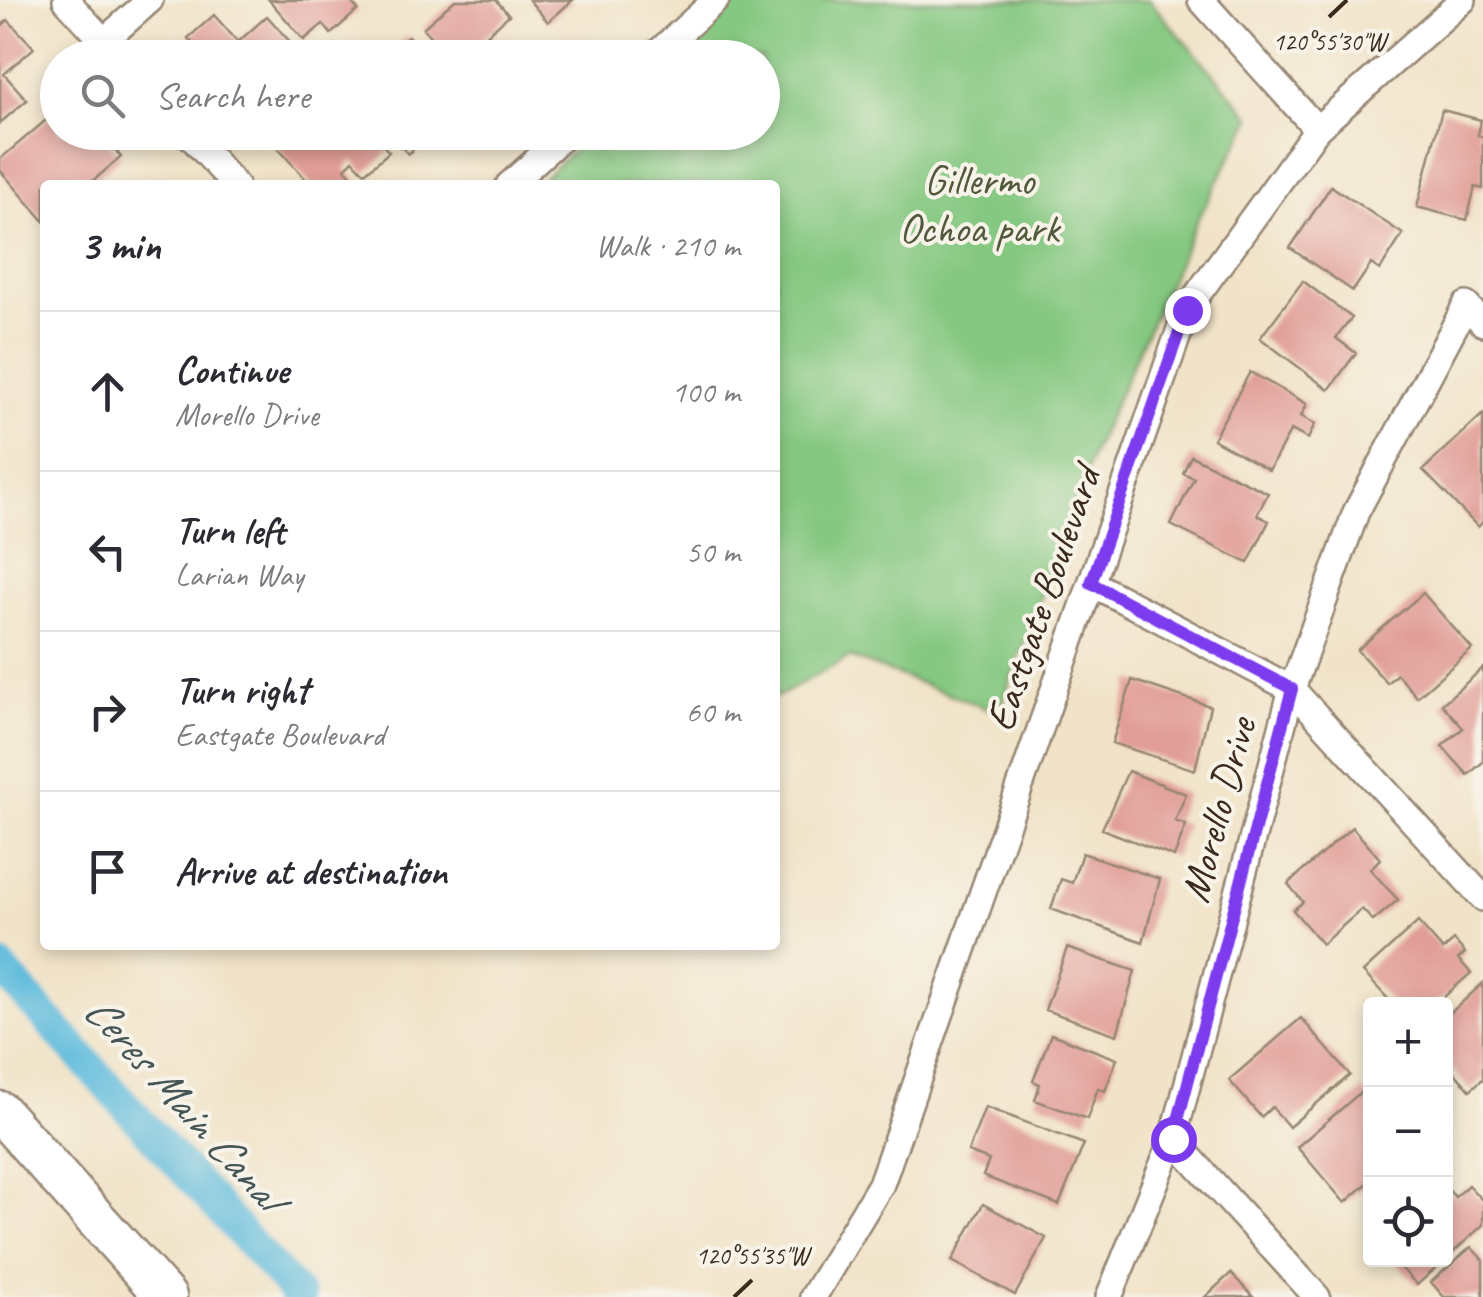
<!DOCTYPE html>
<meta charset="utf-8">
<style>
:root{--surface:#fff;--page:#f7f7f7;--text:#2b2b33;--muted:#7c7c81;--line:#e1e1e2}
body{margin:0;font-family:Caveat,sans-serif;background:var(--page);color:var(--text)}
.controls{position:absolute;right:30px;bottom:30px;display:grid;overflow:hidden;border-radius:10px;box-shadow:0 5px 15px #0003}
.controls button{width:90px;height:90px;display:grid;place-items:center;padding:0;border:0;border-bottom:2px solid var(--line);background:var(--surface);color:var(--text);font:50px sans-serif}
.stop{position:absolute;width:30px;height:30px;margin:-22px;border:8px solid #7c3aed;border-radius:50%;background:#fff}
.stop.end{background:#7c3aed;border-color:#fff;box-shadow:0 2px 10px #0008}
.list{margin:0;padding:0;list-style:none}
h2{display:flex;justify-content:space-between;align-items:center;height:130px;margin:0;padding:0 40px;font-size:42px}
h2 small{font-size:32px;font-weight:400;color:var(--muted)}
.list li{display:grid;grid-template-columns:65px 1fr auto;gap:30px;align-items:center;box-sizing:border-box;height:160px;padding:0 40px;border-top:2px solid var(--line)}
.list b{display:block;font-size:38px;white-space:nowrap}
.list p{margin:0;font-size:32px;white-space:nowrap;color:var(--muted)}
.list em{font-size:32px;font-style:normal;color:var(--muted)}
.icon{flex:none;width:55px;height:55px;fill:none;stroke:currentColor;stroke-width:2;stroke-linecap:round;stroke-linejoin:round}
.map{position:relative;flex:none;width:1483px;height:1297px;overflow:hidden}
.search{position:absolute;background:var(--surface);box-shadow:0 5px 15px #0003;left:40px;top:40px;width:740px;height:110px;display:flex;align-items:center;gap:25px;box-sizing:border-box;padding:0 35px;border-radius:55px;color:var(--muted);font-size:38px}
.panel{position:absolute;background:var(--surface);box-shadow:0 5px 15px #0003;left:40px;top:180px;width:740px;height:770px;border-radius:10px}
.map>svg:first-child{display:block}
.green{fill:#85c881;stroke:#607950;stroke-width:2.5}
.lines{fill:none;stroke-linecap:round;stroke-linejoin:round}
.canal{stroke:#5fbbdd;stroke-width:32}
.building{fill:#e19d97}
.street-casing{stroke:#968673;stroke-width:30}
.primary-casing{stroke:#968673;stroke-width:45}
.street{stroke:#fff;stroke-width:25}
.primary{stroke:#fff;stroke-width:40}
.route{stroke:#7c3aed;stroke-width:12}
.ticks{fill:none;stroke:#3b2a1e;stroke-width:4}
.labels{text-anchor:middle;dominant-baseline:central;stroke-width:8;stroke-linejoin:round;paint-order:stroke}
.park-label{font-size:42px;fill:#51593c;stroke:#f7f3e8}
.street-label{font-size:42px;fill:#3b2a1e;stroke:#f7f3e8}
.water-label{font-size:45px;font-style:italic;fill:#465657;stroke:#f7f3e8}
.ticks-label{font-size:25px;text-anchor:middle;fill:#3b2a1e;stroke:#f7f3e8;stroke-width:8;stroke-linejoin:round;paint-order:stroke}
</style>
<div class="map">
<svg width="1483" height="1297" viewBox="0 0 1483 1297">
<rect width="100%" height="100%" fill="#f7f3e8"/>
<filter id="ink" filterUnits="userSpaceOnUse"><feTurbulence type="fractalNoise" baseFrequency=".01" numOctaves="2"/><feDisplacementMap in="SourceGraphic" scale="20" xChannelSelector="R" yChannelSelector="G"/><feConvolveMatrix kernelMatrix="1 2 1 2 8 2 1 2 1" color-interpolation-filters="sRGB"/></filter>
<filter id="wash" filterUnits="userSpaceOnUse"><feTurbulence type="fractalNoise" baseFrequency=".0048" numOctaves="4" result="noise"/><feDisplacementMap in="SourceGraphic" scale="40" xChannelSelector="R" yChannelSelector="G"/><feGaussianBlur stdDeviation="2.25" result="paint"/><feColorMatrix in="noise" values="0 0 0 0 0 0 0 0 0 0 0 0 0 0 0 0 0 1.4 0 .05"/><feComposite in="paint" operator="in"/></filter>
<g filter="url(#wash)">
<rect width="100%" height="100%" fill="#f1e3c8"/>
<path class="green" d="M 738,0 L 1149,0 L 1252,118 L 1197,220 L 1092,454 L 999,713 L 850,657 L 775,698 L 775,185 L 535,185 L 593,133 L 762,132 L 762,58 L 675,57 Z"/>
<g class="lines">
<path class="canal" d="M 0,967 L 299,1297"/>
</g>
<g id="blocks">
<path class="building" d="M 269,0 L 349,0 L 358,10 L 331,34 L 323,24 L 304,40 Z
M 455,0 L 496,0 L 509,15 L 481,40 L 496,58 L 449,58 L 423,28 Z
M 529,0 L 573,0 L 548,22 Z
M 214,15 L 238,42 L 267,16 L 301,54 L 205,58 L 188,38 Z
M 8,20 L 34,48 L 4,74 L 27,100 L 0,123 L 0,27 Z
M 408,36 L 427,58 L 384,58 Z
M 58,110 L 58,132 L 100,132 L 121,157 L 88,185 L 45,185 L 45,222 L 0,170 L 0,159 Z
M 1442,110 L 1481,120 L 1478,135 L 1483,136 L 1483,189 L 1475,187 L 1467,220 L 1417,207 Z
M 294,132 L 371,132 L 389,152 L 365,173 L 353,160 L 345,168 L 360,185 L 311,185 L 277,147 Z
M 389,132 L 432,132 L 408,154 Z
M 1331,186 L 1403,234 L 1380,270 L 1371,264 L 1353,291 L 1290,248 Z
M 1303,281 L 1352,318 L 1336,338 L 1356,353 L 1329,390 L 1260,338 Z
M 1250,372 L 1307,404 L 1301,416 L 1315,424 L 1308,439 L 1291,430 L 1269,470 L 1213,439 Z
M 1483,414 L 1483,522 L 1478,527 L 1423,470 Z
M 1191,456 L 1268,493 L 1257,515 L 1269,521 L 1248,563 L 1171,525 L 1194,478 L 1183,473 Z
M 1423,593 L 1472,649 L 1417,697 L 1397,674 L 1387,683 L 1357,650 Z
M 1483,668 L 1483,762 L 1468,775 L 1442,746 L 1463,728 L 1442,704 Z
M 1132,680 L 1210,706 L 1195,770 L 1112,743 Z
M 1128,771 L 1186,794 L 1175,821 L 1186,825 L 1174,857 L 1102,829 Z
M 1352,827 L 1380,859 L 1370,869 L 1398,900 L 1373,921 L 1362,909 L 1322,944 L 1293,910 L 1303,902 L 1288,884 Z
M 1082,853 L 1160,879 L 1143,942 L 1051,909 L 1061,879 L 1072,883 Z
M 1418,922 L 1443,950 L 1454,940 L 1465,953 L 1458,959 L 1471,973 L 1436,1004 L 1393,1004 L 1363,972 Z
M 1067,948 L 1135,971 L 1117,1035 L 1045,1010 Z
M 1483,983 L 1483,1079 L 1470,1090 L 1446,1063 L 1446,1017 Z
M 1301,1018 L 1350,1075 L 1289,1127 L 1272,1107 L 1261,1117 L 1229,1080 Z
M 1051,1034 L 1117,1059 L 1105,1091 L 1098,1088 L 1087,1119 L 1035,1100 L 1040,1084 L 1033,1081 Z
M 1363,1090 L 1370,1099 L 1370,1181 L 1345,1203 L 1297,1147 Z
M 985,1107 L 1084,1144 L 1059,1205 L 983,1176 L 989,1160 L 968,1152 Z
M 1468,1185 L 1483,1201 L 1483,1225 L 1446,1259 L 1446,1187 L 1455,1197 Z
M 983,1204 L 1046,1238 L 1015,1295 L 952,1261 Z
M 1471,1247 L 1483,1260 L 1483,1297 L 1444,1297 L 1431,1282 Z
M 1394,1260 L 1445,1260 L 1417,1285 Z
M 1231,1273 L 1253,1297 L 1205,1297 Z"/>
</g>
</g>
<g filter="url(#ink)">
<use href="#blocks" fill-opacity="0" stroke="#968673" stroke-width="2.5"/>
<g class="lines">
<g class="street-casing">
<path id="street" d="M 66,0 L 119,58
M 1201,0 L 1317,129
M 104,41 L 150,0
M 652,58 L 716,0
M 187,132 L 235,185
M 509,185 L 568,132
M 1091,583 L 1292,689 L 1483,898
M 1173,1139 L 1317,1297
M 813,1297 L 881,1184 L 1187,309 L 1317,129 L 1463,0
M 1109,1297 L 1173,1139 L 1292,689 L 1356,512 L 1466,305 L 1483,323"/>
</g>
<g class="primary-casing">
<path id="primary" d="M 0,1112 L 166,1297"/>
</g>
<use href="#street" class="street"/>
<use href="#primary" class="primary"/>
</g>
</g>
<g class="lines" filter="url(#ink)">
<path class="route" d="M 1173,1139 L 1292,689 L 1091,583 L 1187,310"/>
</g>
<path class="ticks" d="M 1329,17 L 1347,0M 734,1297 L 752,1280"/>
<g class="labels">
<g class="park-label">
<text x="979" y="180">Gillermo<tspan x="979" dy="48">Ochoa park</tspan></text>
</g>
<g class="street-label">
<text transform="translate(1043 599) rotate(-71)">Eastgate Boulevard</text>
<text transform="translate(1218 810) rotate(-75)">Morello Drive</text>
</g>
<g class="water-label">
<text transform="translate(183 1102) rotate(48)">Ceres Main Canal</text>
</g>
</g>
<g class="ticks-label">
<text x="1329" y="50">120°55'30"W</text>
<text x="752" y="1264">120°55'35"W</text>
</g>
</svg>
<div class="controls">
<button>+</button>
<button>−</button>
<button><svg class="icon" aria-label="locate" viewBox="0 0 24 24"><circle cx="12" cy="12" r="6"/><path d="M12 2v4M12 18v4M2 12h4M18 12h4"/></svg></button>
</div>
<div class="stop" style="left:1173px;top:1139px"></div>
<div class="stop end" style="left:1187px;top:310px"></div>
<div class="search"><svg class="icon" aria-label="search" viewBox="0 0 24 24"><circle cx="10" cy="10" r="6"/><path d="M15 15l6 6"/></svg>Search here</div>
<section class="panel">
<h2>3 min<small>Walk · 210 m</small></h2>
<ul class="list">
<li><svg class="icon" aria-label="ahead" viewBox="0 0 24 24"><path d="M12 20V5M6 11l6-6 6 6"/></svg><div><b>Continue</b><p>Morello Drive</p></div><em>100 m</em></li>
<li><svg class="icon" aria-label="left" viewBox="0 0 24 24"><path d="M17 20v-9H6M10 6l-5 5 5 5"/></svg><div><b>Turn left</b><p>Larian Way</p></div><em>50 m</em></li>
<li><svg class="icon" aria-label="right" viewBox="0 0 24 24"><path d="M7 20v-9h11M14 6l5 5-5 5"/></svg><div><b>Turn right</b><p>Eastgate Boulevard</p></div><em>60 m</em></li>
<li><svg class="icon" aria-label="arrive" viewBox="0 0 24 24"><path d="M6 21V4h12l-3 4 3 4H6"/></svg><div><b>Arrive at destination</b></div></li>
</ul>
</section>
</div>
